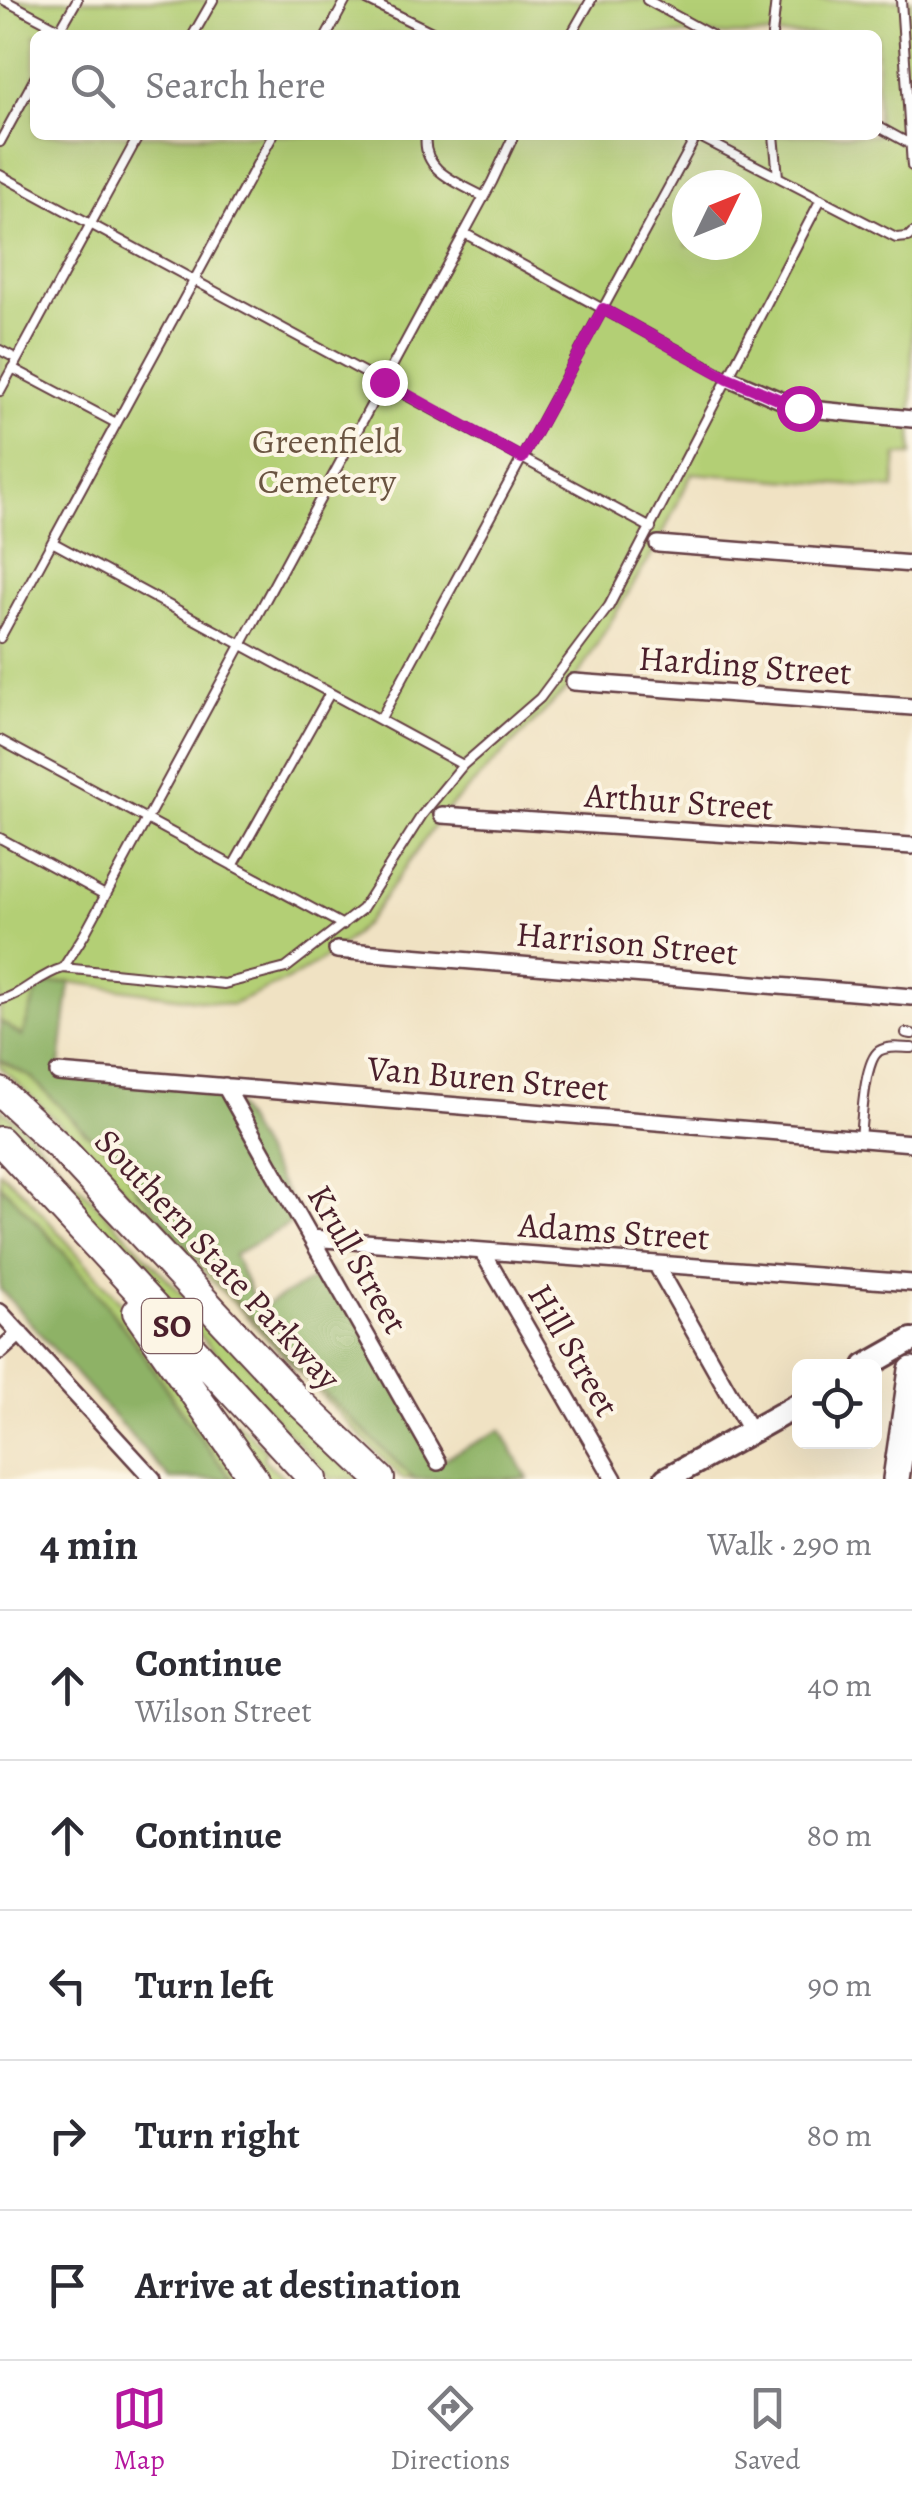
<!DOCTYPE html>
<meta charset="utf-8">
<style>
:root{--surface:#fff;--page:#f7f7f7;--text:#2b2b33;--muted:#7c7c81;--line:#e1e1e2;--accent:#b5179e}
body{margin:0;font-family:Alegreya,serif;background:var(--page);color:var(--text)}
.controls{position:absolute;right:30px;bottom:30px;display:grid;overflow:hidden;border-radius:15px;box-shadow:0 10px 40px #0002}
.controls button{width:90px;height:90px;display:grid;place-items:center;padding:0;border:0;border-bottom:2px solid var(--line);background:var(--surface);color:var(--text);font:50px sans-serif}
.compass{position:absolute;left:672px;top:170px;width:90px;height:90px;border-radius:50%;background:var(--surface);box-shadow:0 10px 40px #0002;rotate:47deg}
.stop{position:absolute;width:30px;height:30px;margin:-22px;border:8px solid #b5179e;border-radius:50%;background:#fff}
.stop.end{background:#b5179e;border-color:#fff;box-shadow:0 2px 10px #0008}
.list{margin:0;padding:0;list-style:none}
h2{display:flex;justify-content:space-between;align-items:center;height:130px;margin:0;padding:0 40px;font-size:42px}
h2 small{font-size:32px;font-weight:400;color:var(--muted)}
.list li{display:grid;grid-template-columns:65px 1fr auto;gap:30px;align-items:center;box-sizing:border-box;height:150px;padding:0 40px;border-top:2px solid var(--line)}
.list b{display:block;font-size:38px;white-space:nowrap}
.list p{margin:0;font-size:32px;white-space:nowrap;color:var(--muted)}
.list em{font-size:32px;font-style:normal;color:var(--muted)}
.icon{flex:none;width:55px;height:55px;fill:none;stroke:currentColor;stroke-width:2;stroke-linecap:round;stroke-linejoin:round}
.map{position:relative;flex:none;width:912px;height:1479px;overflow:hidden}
.search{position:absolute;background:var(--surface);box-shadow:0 10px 40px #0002;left:30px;right:30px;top:30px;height:110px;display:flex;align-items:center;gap:25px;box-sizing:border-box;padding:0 35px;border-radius:15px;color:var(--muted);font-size:38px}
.sheet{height:880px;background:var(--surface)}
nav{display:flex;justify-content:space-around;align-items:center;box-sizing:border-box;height:140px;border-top:2px solid var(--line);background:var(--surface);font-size:28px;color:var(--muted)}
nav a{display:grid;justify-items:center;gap:5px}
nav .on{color:var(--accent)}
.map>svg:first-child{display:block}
.green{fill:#b3cf75;stroke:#7e7750;stroke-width:2.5;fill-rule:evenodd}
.forest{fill:#8eb266;stroke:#6c6848;stroke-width:2.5}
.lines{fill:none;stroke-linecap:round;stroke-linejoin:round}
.service-casing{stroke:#633c42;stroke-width:12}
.minor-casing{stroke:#633c42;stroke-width:20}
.secondary-casing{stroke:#633c42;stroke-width:28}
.primary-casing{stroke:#633c42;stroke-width:30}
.motorway-casing{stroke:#633c42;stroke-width:32}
.service{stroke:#fff;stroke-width:8}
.minor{stroke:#fff;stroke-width:15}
.secondary{stroke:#fff;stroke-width:22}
.primary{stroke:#fff;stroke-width:25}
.motorway{stroke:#fff;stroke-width:28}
.route{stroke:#b5179e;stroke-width:12}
.labels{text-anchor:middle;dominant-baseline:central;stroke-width:8;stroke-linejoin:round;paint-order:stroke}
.shield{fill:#fcf5e5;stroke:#7f5f63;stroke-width:2.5}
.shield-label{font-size:32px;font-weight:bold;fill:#4a1f2b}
.park-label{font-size:35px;fill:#6a5441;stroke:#fcf5e5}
.street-label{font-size:35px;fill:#4a1f2b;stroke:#fcf5e5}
</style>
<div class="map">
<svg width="912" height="1479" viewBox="0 0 912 1479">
<rect width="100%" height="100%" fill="#fcf5e5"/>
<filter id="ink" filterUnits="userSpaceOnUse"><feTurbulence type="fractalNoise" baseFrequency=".01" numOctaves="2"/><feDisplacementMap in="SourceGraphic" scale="20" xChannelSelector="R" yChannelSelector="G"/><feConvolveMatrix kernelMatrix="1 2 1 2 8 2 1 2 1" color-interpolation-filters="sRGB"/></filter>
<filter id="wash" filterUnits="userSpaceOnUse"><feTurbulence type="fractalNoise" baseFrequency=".0048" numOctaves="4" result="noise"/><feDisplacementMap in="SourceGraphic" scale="40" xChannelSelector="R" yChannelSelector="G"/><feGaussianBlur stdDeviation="2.25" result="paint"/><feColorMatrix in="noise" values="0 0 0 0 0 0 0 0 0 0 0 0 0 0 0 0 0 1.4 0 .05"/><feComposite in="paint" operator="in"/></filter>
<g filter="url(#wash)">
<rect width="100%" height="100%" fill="#f0e2c3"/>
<path class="green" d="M 0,0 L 912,0 L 912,455 L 897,455 L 894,489 L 692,473 L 658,544 L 574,682 L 442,815 L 367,922 L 337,950 L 294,977 L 232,1005 L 70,982 L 39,985 L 22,1037 L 0,1021 ZM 35,35 L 877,35 L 877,135 L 35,135 ZM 687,185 L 747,185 L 747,245 L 687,245 Z
M 0,1061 L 32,1078 L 86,1133 L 117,1155 L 136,1190 L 247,1313 L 310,1379 L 414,1479 L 402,1478 C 267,1342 140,1199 0,1067 Z
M 0,1108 L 21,1125 L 343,1463 L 362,1479 L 331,1479 L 95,1222 L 0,1124 Z
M 0,1171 L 26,1195 L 137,1321 L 245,1479 L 233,1479 C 194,1435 165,1384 130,1336 C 91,1283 48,1231 0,1185 Z
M 221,1408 L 266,1450 L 263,1459 L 286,1479 L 263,1479 L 215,1415 Z"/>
<path class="forest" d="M 70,982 L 59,1073 L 225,1086 L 300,1218 L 234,1255 L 258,1309 L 330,1270 L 439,1461 L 501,1430 L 528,1479 L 414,1479 L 310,1379 L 247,1313 L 136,1190 L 117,1155 L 86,1133 L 32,1078 L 0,1060 L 0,1021 L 22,1036 L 39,985 Z
M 0,1185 C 48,1231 91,1283 130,1336 C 165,1384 194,1435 233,1479 L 170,1479 L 0,1289 Z"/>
</g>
<g filter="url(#ink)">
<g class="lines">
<g class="service-casing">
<path id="service" d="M 4,0 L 61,30
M 367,0 L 438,35
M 647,0 L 711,35
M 901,0 L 912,166
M 57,35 L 77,0
M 193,35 L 213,0
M 327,35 L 346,0
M 571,35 L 591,0
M 772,35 L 776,0
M 877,126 L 910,144
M 426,135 C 421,171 457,182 484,197
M 696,135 L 778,177
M 774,135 L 778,177 L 896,238 L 908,237 L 912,233
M 0,142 L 35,78
M 0,175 L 651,528
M 464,233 L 729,378
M 0,350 L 17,359
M 12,368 L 116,423
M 0,391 L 139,135
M 52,542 L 463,765 L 540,698 L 609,606 L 821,199
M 0,638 L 273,135
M 380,720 L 697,135
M 0,740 L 343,925
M 0,838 L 105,895
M 233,866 L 330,693
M 63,968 L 84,935 L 492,182 L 514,135
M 0,1000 C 23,995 38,975 63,968 L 224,984 L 286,968 L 362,909 L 422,815 L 463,765
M 906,1033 L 912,1034
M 860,1139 C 862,1119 864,1061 879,1051 C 888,1045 902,1048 912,1048"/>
</g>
<g class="minor-casing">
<path id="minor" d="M 729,378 L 799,408 L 912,419
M 658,544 L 912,564
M 574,682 L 912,707
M 442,815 L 912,846
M 337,950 L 912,997
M 58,1073 L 912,1143
M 225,1086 L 438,1462
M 311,1238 L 912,1283
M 482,1251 L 614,1479
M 656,1264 L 751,1432
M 0,1312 L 153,1479
M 0,1351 L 20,1333"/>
</g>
<g class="secondary-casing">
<path id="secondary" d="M 866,1366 L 912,1340
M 666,1479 L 800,1404"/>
</g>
<g class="primary-casing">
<path id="primary" d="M 896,1479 L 912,1370"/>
</g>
<g class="motorway-casing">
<path id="motorway" d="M 0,1092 L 62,1149 L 297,1400 L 380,1479
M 0,1141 L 313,1479
M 137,1312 L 254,1479"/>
</g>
<use href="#service" class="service"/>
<use href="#minor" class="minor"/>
<use href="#secondary" class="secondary"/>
<use href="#primary" class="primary"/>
<use href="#motorway" class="motorway"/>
</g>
</g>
<g class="lines" filter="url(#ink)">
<path class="route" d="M 384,382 L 522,458 L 603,309 L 728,378 L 799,408"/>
</g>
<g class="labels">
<rect class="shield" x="142" y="1299" width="60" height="54" rx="8"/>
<g class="shield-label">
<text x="172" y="1326">SO</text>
</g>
<g class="park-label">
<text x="327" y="441">Greenfield<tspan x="327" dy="40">Cemetery</tspan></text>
</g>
<g class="street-label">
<text transform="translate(745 665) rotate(4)">Harding Street</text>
<text transform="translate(679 801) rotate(4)">Arthur Street</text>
<text transform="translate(627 943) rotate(5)">Harrison Street</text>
<text transform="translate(488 1078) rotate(5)">Van Buren Street</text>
<text transform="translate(614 1231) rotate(4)">Adams Street</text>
<text transform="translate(218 1259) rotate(47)">Southern State Parkway</text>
<text transform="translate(358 1259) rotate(60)">Krull Street</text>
<text transform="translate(574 1350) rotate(60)">Hill Street</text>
</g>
</g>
</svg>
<div class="controls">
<button><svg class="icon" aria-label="locate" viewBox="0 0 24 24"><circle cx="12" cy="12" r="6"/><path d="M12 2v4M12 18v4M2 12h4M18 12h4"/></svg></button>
</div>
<svg class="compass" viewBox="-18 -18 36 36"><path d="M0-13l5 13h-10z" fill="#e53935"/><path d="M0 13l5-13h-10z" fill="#7c7c81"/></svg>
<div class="stop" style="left:799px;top:408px"></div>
<div class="stop end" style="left:384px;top:382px"></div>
<div class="search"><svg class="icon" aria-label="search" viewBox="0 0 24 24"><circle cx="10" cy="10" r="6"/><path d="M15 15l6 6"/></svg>Search here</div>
</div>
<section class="sheet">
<h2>4 min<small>Walk · 290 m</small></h2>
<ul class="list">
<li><svg class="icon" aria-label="ahead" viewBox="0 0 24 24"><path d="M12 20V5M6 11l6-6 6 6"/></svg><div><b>Continue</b><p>Wilson Street</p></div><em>40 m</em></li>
<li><svg class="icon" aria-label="ahead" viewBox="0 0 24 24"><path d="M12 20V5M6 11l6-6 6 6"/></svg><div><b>Continue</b></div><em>80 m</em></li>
<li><svg class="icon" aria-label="left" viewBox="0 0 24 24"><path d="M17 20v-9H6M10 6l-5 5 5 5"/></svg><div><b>Turn left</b></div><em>90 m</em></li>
<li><svg class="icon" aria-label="right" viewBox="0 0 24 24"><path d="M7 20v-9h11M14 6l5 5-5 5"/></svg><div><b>Turn right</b></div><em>80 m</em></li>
<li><svg class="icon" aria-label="arrive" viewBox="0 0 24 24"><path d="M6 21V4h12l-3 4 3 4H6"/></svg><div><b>Arrive at destination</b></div></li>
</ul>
</section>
<nav>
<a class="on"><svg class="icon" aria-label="map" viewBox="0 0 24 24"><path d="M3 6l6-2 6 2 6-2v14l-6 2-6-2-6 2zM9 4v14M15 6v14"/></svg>Map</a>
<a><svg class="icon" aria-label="directions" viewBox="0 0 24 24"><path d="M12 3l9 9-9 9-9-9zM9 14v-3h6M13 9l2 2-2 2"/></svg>Directions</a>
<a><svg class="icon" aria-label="saved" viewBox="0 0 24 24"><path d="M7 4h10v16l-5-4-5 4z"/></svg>Saved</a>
</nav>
